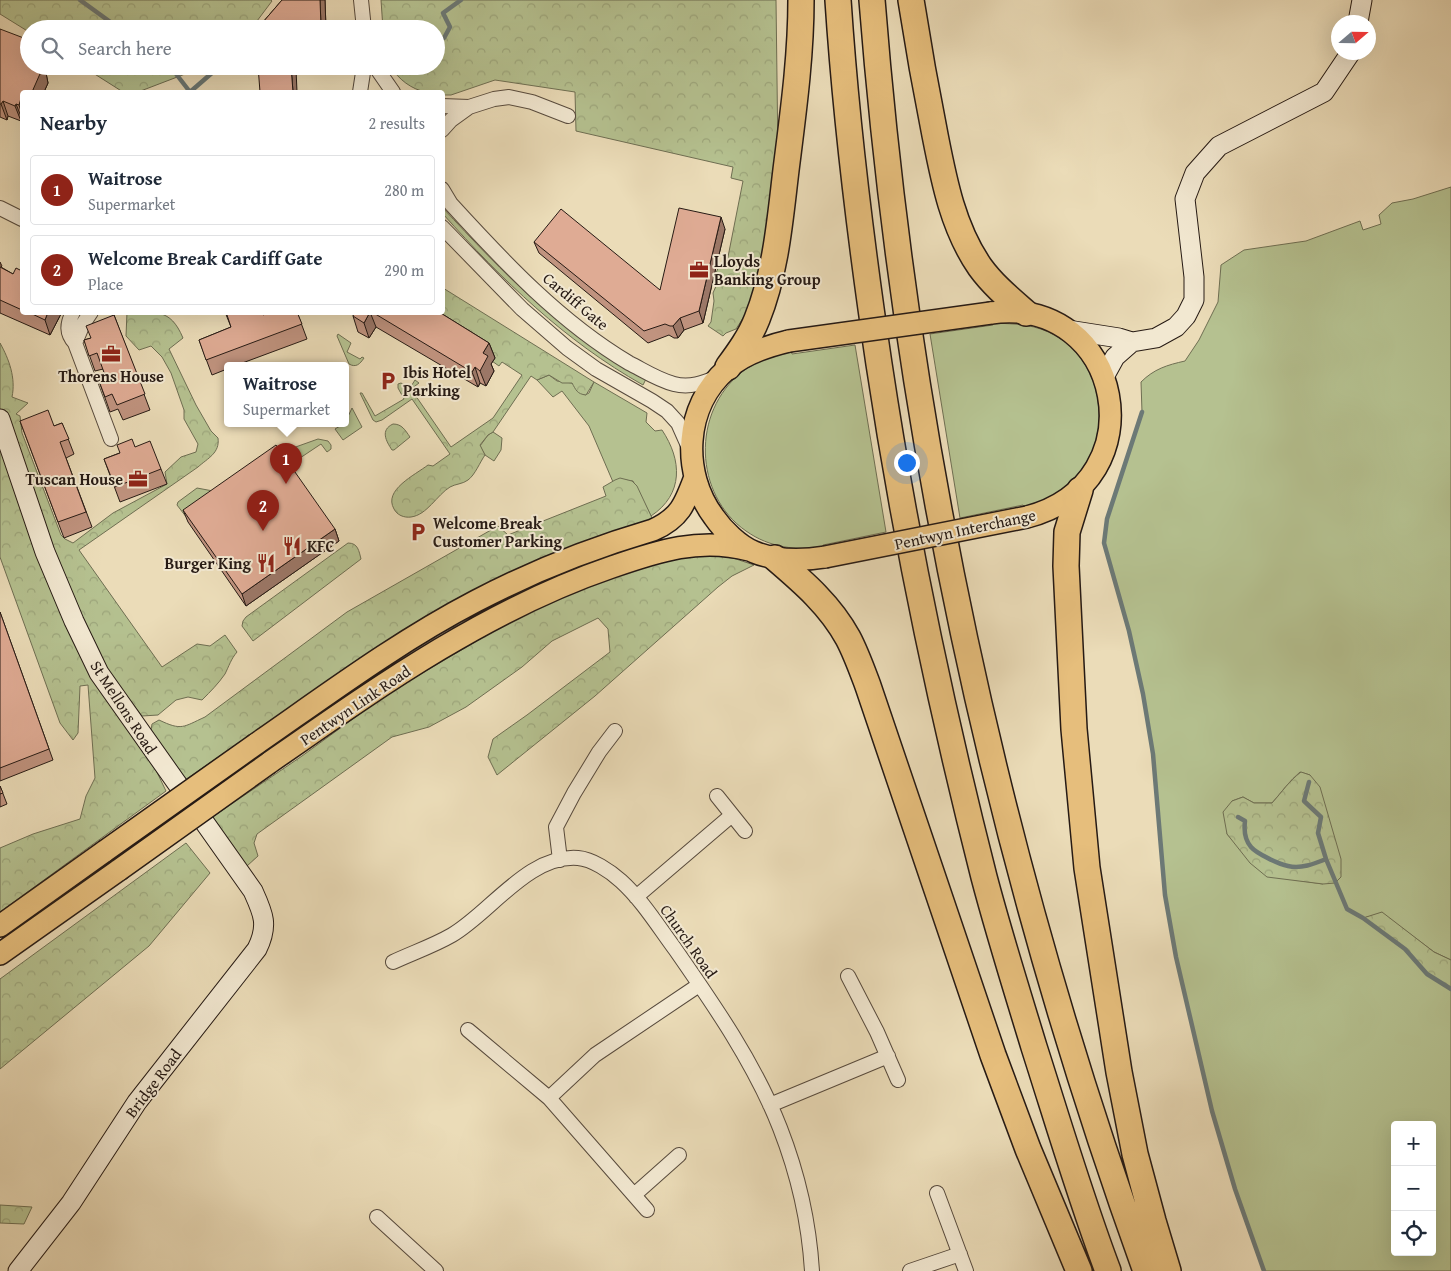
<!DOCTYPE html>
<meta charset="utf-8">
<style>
:root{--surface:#fff;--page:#f6f6f7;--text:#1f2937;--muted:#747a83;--line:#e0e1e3;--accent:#8f2418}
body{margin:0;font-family:"Gentium Book Plus",serif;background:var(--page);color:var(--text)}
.controls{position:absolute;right:15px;bottom:15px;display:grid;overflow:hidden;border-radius:5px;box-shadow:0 5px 20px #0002}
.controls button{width:45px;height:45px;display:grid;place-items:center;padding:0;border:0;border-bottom:1px solid var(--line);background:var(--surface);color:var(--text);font:25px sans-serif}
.compass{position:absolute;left:1331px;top:15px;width:45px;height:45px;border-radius:50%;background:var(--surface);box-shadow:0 5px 20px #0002;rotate:70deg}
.you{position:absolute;left:906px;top:462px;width:18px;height:18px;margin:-12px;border:4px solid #fff;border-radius:50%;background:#1a73e8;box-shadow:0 0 0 8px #1a73e833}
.badge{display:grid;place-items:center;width:32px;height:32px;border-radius:50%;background:var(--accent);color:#fff;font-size:16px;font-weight:700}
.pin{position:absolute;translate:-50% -41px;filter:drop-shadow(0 1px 2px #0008)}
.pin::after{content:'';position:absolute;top:26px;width:18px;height:15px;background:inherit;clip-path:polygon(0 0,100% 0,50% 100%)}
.popup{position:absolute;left:224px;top:362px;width:125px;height:65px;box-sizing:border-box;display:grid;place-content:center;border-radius:5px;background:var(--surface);filter:drop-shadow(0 1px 4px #0005);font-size:16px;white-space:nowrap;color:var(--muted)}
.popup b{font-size:19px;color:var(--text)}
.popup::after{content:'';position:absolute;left:50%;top:100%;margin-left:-10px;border:10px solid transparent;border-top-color:var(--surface)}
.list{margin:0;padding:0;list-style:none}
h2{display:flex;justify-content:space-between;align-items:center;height:65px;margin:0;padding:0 20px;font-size:21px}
h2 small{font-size:16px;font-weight:400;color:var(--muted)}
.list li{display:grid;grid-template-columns:32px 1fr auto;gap:15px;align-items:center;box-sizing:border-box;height:70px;margin:0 10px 10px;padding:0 10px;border:1px solid var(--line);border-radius:5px}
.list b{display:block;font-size:19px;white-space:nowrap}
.list p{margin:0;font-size:16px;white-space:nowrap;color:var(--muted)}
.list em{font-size:16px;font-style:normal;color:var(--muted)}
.icon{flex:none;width:28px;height:28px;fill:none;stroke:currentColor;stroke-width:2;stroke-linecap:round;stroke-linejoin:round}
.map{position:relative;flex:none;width:1451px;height:1271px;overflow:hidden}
.search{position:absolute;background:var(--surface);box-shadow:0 5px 20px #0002;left:20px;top:20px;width:425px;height:55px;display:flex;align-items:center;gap:12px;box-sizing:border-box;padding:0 18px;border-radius:28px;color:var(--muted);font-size:19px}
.panel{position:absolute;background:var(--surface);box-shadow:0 5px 20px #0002;left:20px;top:90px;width:425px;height:225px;border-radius:5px}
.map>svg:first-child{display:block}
.green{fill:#b5c190;stroke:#6e6e52;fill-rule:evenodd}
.forest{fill:url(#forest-crowns);stroke:#6e6e52}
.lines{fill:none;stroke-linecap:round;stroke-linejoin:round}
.stream{stroke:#6c7976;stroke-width:4.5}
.street-casing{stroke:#574a3d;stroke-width:16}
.secondary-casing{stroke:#261a14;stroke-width:21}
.primary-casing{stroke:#261a14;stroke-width:24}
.highway-casing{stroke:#261a14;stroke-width:28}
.street{stroke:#f2e8d1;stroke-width:14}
.secondary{stroke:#f2e8d1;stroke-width:19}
.primary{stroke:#e6be7c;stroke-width:21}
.highway{stroke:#e6be7c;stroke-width:25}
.primary-bridge-casing{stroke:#261a14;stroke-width:24;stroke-linecap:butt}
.primary-bridge{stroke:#e6be7c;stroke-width:21}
.wall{fill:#c0937f;stroke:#261a14}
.shaded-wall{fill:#9c7868;stroke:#261a14}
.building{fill:#dfab94;stroke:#261a14}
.labels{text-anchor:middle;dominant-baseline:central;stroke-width:4;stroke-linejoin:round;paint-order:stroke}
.poi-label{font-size:16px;font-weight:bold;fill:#261a14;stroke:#f2e8d1;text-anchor:start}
.street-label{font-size:16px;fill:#261a14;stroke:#f2e8d1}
</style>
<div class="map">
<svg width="1451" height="1271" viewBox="0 0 1451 1271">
<defs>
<pattern id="forest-crowns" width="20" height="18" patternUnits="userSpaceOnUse" patternTransform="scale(1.25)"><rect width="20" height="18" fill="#b5c190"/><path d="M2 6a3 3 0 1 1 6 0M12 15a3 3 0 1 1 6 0" fill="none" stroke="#9ca57b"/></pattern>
</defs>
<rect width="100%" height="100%" fill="#ebdcb8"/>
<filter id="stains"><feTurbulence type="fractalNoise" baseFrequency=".004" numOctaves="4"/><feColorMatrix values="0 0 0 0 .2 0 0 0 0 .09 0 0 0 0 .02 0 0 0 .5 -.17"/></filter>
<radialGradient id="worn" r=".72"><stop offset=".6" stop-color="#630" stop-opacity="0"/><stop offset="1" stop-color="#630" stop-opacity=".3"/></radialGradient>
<path class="green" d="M 1451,187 L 1451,960 L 1434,952 L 1382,913 L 1364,918 L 1405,949 L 1427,974 L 1451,989 L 1451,1271 L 1264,1271 L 1235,1189 L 1212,1111 L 1176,957 L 1165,895 L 1153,754 L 1143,694 L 1129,631 L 1104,543 L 1107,519 L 1142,412 L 1141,382 C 1154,369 1167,365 1185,361 L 1199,340 L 1218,302 L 1221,265 L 1244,250 L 1306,241 L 1360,221 L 1363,230 L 1381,224 L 1379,215 L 1392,203 L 1413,199 ZM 1300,772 L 1310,775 L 1323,884 L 1296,880 L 1235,843 L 1227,834 L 1232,801 L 1243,797 L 1254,803 L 1272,803 C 1282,792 1289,781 1300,772 ZM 1395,1125 L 1432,1125 L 1432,1252 L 1395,1252 Z
M 442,207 C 503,273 565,337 646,379 L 643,385 C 565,341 502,280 443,214 Z
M 993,323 C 1016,324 1036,324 1056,336 C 1099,361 1110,419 1088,461 C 1085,467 1080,472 1076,476 C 1072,481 1068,487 1063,490 C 1051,498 1037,502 1024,508 L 1023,505 L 960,518 L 930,334 L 993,325 Z
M 338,334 L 351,343 L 347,352 L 360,359 L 362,357 L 364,358 C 360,364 356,368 349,364 L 337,336 Z
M 855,345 L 886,532 L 823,545 L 823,548 C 796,550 770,548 746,531 C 694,495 691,412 742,372 C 756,361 773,356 791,351 L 792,354 Z
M 549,375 L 557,381 L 572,383 L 585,395 L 589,393 L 594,382 L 647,413 L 646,422 L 655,431 L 662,430 C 682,460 684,494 651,516 L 633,481 L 624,480 L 613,482 L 589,426 L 562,391 L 553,397 L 537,380 Z
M 352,408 L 362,427 L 343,440 L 335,429 L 345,423 Z
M 493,432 L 502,438 L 501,450 L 494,461 L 485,455 L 480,446 L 488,435 Z
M 318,439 L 328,441 L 331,445 L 331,449 L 327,452 L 321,444 L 297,460 L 290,449 Z
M 197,488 L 213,491 L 187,518 L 177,505 L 178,502 Z"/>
<path class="forest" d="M 0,0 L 271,0 L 272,1 L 251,29 L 29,29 L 29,32 L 0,14 Z
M 381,0 L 776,0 L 778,158 L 767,237 L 749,315 L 745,315 L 736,329 L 726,333 L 723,336 L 708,326 L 711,322 L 714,301 L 713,293 L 716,286 L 716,273 L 719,266 L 726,267 L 743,181 L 731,178 L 733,167 L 576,131 L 575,92 L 495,80 L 451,95 L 443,95 L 442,92 C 437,92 431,93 426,92 C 413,90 397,79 391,66 L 436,66 L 436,29 L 383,29 Z
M 82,66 L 206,66 L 138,92 L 123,92 Z
M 443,288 L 594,382 L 586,395 C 577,394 576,390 572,383 L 562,383 L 549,375 L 537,380 L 531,376 L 493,432 L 488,435 L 480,445 L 485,455 C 480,462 475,475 468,480 C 463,484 455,484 450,487 C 437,495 427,515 411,517 C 404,518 397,515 394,509 C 383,490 415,475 428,465 L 433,466 L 450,454 L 412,399 L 382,420 L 376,422 L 373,420 L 360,393 L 362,393 L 375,416 L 404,399 L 398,388 L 398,384 L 401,383 L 410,388 L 415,380 L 419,383 L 411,389 L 451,447 L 493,418 L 522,375 L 502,362 L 499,366 L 424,313 L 442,312 Z
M 127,312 C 155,313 170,307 183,338 L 169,349 L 196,405 L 211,431 L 218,438 C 220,453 208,458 198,467 L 79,550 L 162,667 L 197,644 L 210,646 L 225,635 L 237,652 C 231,659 229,666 225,674 C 218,684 211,691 202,700 L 188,697 L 176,700 L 158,715 L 142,716 L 101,661 L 55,566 L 0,415 L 0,343 C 9,359 16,378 12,397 L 28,403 L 16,414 L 20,416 L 22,433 L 61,535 L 65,539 L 73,543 L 113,513 L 167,484 L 165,472 L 181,457 L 196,452 L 198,444 L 184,419 L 184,410 L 171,373 L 162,357 L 151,346 L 139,350 L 126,336 Z
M 393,424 C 402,424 405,430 410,437 L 394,450 L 392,450 C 386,441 380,430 393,424 Z
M 0,431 L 23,495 L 166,791 L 0,912 L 0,848 L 33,834 L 80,819 L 86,796 L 95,778 L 88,685 L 80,686 L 78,733 L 73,740 L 60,723 L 0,557 Z
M 620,478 L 632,481 L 637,486 L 653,520 L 545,557 L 502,576 L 438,611 L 353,664 L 185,780 L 151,730 L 152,724 L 159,720 C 182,731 183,727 205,717 L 347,612 L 498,526 L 508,535 L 606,496 L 603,487 L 615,480 Z
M 348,543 C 358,543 359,551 361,559 L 253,641 L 242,626 L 243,621 L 246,617 Z
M 703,554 L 733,558 L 754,565 L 732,576 L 718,587 L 595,696 L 497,775 L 488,757 L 493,739 L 527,715 L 610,652 L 608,629 L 598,618 L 552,641 L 522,667 L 466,707 L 429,727 L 392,737 L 257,834 L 254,843 L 258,856 L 247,866 L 211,818 L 302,756 L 387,694 L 529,610 L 572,591 L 670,558 Z
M 1301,772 L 1310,775 L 1320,787 L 1341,859 L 1341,877 L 1335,883 L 1323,884 L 1267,877 L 1250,863 L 1227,834 L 1223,812 L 1232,801 L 1243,797 L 1254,803 L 1272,803 C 1282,792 1289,781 1301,772 Z
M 186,843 L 210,873 L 149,946 L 0,1069 L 0,979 Z
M 1382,912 L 1434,952 L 1451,960 L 1451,989 L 1427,974 L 1405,949 L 1363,918 Z
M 0,1205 L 32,1207 L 24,1224 L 0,1223 Z"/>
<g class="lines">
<path class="stream" d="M 80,0 L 120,29
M 436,39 L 444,38 L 450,27 L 443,13 L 461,0
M 170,66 L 190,92 L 220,66
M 1142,412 L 1107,519 L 1104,543 L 1129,631 L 1143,694 L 1153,754 L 1165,895 L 1176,957 L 1212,1111 L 1235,1189 L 1264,1271
M 1309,782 L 1304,801 L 1321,817 L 1318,833 L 1326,859
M 1238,817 L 1245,821 C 1244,829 1245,840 1251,847 C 1257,854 1279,864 1288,866 C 1301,869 1314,864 1326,859 L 1347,909 L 1363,918 L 1405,949 L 1427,974 L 1451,989"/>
<g class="street-casing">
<path id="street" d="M 361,0 L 364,29
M 375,66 L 393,92
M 360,92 L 364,66
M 442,106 L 469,107 L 494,99 L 509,97 L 532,102 L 568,116
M 442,130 L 451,120 L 469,107
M 442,189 L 451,204 C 504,262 560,322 629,363 C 643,370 658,380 674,384 C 690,388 703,383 718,377
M 0,208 L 22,219
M 442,227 L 522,309 L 567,348 L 596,369 L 652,401 L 667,411 L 678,423 L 690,450
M 73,312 C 67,324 66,333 75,343 L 111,439
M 75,343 L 83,324 L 91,312
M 717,796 L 745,831
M 560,860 L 556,827 L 574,793 L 599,752 L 615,731
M 636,897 L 732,815
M 393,962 C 412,953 433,946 452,935 C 490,913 529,854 578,858 C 592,859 610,871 621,881 C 642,900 658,926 675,949 C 714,1005 755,1064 780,1128 C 798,1174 809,1222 812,1271
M 848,976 L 877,1032 L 898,1080
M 468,1030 L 549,1098
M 770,1105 L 888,1056
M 937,1193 L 966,1271
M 634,1195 L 679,1155
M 647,1210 L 549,1098 L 595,1055 L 699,985
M 377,1217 L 436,1271
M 910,1271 L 960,1254"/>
</g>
<g class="secondary-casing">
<path id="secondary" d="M 1358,22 L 1362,0
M 1068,330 L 1119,338 L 1132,342
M 1104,377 L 1115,357 L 1132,342 L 1156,338 L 1176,327 L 1186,316 L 1194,300 L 1194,277 L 1185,199 L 1195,173 L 1219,146 L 1324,92 L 1351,52
M 0,419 L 45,552 L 74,621 L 99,673 L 253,891 C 263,913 269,925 257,949 L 137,1102 L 71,1203 L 18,1271"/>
</g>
<g class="primary-casing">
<path id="primary" d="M 991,313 C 1123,295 1160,482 1027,517
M 789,341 C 768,346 743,354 727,369 C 684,406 681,473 714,517 C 723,530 739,546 754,552 C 776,561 801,561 825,557
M 256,744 C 328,694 399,641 476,601 C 533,571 592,548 653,530 C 680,518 685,504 695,477
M 269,763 C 378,687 486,610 612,567 C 658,551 700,537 749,550
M 0,926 L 105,851
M 0,954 L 119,870"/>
</g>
<g class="highway-casing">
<path id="highway" d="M 838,0 C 846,122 861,243 879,364 C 905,537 941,708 984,877 C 999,934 1017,991 1034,1047 C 1058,1122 1080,1197 1108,1271
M 872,0 C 906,434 998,862 1146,1271
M 911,0 C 918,45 926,90 935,135 C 944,181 953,228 980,267 C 993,285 1010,299 1026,313
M 728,367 C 739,352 750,337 757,319 C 776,272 780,220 786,170 C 793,114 801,57 801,0
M 1080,490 L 1067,532 L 1066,566 L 1074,729 L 1087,868 L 1119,1072 L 1135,1154 L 1153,1221 L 1168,1271
M 775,558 C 803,582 830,605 848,638 C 856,653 862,670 868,686 L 993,1055 L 1028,1149 L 1079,1271"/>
</g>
<use href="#street" class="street"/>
<use href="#secondary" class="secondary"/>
<use href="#primary" class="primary"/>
<use href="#highway" class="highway"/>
<g class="primary-bridge-casing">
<path id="primary-bridge" d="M 789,341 L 991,313
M 825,557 L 1027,517
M 105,851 L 256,744
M 119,870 L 269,763"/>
</g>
<use href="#primary-bridge" class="primary-bridge"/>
</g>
<path class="wall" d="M 282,0 L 325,0 L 326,29 L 257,29 Z
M 0,29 L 29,66 L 48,66 L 46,73 L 48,83 L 44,92 L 22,92 L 22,119 L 21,121 L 8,116 L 7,120 L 0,117 Z
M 725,229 L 703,323 L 684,330 L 678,338 L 674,338 L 669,335 L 648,343 L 539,253 L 534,242 L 660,290 Z
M 0,262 L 2,266 L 1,267 L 13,274 L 22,271 L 22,312 L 62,312 L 50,335 L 0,313 Z
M 225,312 L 263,315 L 297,312 L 307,339 L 237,365 L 227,365 L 227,369 L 212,375 L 199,340 L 231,327 Z
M 355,312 L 439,312 L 489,343 L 495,358 L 491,364 L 494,371 L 486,386 L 480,383 L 478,387 L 376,327 L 369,338 L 358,332 L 353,316 Z
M 114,315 L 150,410 L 123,420 L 118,409 L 110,412 L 99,381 L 106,378 L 103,369 L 95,371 L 84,340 L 91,338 Z
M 20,421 L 54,426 L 62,423 L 74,454 L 66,458 L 92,527 L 64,538 Z
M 135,447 L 161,469 L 167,484 L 120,502 L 104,459 Z
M 183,510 L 335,529 L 339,541 L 246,606 L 188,522 Z
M 0,612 L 53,760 L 0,781 Z
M 0,786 L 7,804 L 0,807 Z"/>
<path class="shaded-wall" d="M 320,0 L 325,0 L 326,29 L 322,29 L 321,26 Z
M 40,66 L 48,66 L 46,73 L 48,83 L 44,92 L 32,92 Z
M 291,66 L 299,66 L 296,69 L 297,92 L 293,92 Z
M 22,95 L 22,115 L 19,105 Z
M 3,101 L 8,116 L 7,120 L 1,104 Z
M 16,104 L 22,119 L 21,121 L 15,106 Z
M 721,217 L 725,229 L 703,323 L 699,311 Z
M 48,312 L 62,312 L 50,335 L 45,320 Z
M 370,312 L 376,327 L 369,338 L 364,323 Z
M 680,318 L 684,330 L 678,338 L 673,326 Z
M 489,343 L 495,358 L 491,364 L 494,371 L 486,386 L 480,371 L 483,353 Z
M 475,367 L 480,383 L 478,387 L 472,372 Z
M 335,529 L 339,541 L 246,606 L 242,594 Z"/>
<path class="building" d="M 282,0 L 320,0 L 321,26 L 315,27 L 313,29 L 257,29 Z
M 0,29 L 29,40 L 29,66 L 41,66 L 43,67 L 32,92 L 22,92 L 22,95 L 19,105 L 16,104 L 15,106 L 3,101 L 1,104 L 0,104 Z
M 258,66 L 291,66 L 293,92 L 260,92 Z
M 679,208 L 721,217 L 699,311 L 680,318 L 673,326 L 670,326 L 665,324 L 644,331 L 534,242 L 561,209 L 660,290 Z
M 0,267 L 13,274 L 16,268 L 22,271 L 22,310 L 0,300 Z
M 28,312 L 48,312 L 45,320 Z
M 226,312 L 262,312 L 263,315 L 270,312 L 297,312 L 302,324 L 206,360 L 199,340 L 231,327 Z
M 355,312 L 370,312 L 364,323 L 353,316 Z
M 372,312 L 439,312 L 489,343 L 483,353 L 488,356 L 480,371 L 475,367 L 472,372 Z
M 114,315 L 145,394 L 117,405 L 112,394 L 105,397 L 99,381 L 106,378 L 97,353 L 89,356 L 84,340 L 91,338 L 86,326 Z
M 48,410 L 54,426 L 62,423 L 69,439 L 60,442 L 86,512 L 58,522 L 20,421 Z
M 132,439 L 135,447 L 150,441 L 161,469 L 115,487 L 104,459 L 120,453 L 117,445 Z
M 276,445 L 335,529 L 242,594 L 183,510 Z
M 0,612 L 49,749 L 0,768 Z
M 0,786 L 3,793 L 0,794 Z"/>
<defs>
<g id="office-bare" transform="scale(1.5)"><path d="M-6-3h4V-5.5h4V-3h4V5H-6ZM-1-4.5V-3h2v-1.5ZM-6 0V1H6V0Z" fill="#8f2418" stroke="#f2e8d1" stroke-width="2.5" paint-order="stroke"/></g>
<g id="parking-bare" transform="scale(1.5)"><path d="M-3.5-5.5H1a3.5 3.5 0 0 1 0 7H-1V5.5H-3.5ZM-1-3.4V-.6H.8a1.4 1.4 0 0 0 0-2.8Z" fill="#8f2418" stroke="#f2e8d1" stroke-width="2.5" paint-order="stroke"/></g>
<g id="restaurant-bare" transform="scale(1.5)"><path d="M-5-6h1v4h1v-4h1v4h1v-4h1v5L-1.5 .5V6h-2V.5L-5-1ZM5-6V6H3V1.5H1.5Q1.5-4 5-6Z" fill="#8f2418" stroke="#f2e8d1" stroke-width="2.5" paint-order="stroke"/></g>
</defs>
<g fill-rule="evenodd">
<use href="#office-bare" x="699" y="270"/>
<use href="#office-bare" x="111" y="354"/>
<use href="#parking-bare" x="388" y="381"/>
<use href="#office-bare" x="138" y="479"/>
<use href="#parking-bare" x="418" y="532"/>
<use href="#restaurant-bare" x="292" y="546"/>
<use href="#restaurant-bare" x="266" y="563"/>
</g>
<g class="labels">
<g class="poi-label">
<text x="714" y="261">Lloyds<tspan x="714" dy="18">Banking Group</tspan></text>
<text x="403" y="372">Ibis Hotel<tspan x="403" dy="18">Parking</tspan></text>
<text x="111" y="376" text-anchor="middle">Thorens House</text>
<text x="123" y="479" text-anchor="end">Tuscan House</text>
<text x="433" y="523">Welcome Break<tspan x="433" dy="18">Customer Parking</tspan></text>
<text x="307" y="546">KFC</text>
<text x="251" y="563" text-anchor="end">Burger King</text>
</g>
<g class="street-label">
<text transform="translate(576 301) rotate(40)">Cardiff Gate</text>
<text transform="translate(965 529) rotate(-12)">Pentwyn Interchange</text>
<text transform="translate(355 705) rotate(-34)">Pentwyn Link Road</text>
<text transform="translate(124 707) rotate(57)">St Mellons Road</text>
<text transform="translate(689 941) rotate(55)">Church Road</text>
<text transform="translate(153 1083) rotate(-53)">Bridge Road</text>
</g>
</g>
<rect width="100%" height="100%" filter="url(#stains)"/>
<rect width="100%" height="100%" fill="url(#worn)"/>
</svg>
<div class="controls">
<button>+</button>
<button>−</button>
<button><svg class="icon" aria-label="locate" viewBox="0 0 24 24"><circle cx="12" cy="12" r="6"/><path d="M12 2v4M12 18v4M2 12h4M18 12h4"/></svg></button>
</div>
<svg class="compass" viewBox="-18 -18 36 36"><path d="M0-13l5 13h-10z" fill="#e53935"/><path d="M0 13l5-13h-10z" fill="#747a83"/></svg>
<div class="you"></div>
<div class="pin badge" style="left:286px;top:484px">1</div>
<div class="popup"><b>Waitrose</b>Supermarket</div>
<div class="pin badge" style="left:263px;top:531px">2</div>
<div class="search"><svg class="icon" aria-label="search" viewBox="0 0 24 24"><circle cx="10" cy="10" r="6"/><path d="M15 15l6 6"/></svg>Search here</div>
<section class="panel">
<h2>Nearby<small>2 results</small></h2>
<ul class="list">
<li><span class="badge">1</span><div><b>Waitrose</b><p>Supermarket</p></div><em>280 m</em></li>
<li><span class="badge">2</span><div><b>Welcome Break Cardiff Gate</b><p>Place</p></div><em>290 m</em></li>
</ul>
</section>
</div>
